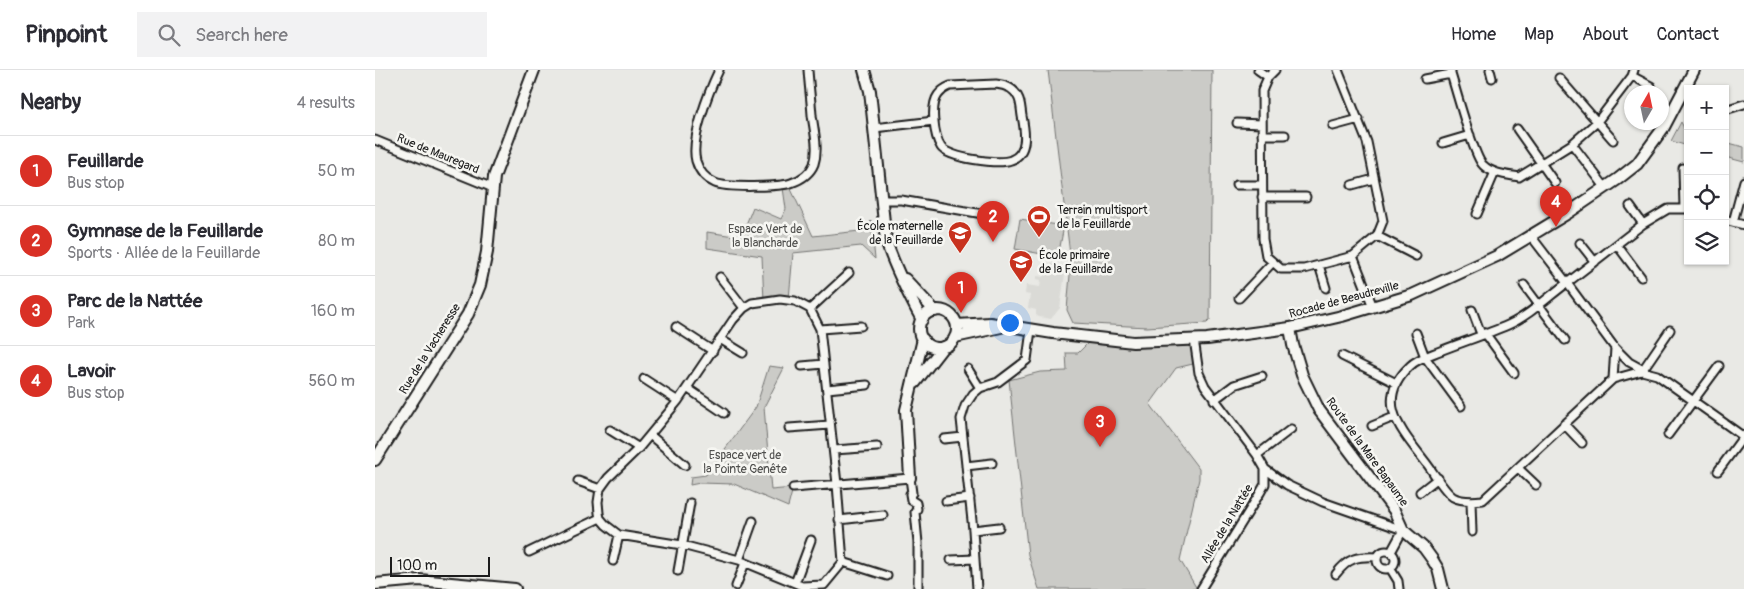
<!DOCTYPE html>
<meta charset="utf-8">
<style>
:root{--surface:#fff;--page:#f2f2f3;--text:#2b2b33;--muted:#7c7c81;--line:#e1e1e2;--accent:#d93025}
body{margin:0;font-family:Pangolin,sans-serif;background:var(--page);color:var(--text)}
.controls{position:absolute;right:15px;top:15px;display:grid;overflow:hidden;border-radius:0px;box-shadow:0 1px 4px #0004}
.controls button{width:45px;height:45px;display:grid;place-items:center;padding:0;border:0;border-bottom:1px solid var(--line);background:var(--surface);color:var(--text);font:25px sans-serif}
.compass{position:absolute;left:1249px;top:15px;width:45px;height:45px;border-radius:50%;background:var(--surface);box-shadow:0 1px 4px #0004;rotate:9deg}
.scale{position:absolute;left:15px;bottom:12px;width:100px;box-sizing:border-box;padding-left:5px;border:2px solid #1c1c1c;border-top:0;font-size:14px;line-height:18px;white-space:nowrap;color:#1c1c1c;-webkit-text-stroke:4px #f6f6f2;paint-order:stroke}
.you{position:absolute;left:634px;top:252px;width:18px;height:18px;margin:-12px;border:4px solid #fff;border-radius:50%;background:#1a73e8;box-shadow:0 0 0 8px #1a73e833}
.badge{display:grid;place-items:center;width:32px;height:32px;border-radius:50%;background:var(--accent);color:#fff;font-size:16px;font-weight:700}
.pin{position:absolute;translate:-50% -41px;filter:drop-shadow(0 1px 2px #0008)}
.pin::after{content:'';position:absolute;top:26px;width:18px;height:15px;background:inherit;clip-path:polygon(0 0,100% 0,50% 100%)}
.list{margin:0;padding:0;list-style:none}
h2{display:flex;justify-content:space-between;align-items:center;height:65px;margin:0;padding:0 20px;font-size:21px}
h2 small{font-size:16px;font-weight:400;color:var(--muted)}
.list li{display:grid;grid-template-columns:32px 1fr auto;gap:15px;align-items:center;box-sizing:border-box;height:70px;padding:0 20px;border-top:1px solid var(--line)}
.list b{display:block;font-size:19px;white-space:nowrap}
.list p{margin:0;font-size:16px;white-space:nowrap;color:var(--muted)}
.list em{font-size:16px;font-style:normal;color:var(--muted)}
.icon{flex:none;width:28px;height:28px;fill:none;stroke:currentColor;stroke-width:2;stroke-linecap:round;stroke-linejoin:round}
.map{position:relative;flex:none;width:1369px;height:519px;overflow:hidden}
header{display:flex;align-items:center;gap:30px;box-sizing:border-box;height:70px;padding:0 25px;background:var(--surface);border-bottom:1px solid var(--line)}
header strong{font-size:24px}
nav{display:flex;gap:28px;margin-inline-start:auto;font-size:18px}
.search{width:350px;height:45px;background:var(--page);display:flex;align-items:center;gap:12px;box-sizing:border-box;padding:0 18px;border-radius:0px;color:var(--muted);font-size:19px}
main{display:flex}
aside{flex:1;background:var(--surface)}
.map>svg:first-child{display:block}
.built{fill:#dadad6}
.green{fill:#cbcbc7;stroke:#747472}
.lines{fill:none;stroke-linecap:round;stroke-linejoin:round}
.street-casing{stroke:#1c1c1c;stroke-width:11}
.secondary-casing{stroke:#1c1c1c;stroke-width:14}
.street{stroke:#f6f6f2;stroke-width:7}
.secondary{stroke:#f6f6f2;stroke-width:10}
.labels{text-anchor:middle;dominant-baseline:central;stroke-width:5;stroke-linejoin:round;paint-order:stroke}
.street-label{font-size:12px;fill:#1c1c1c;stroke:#f6f6f2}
.poi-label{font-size:12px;fill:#1c1c1c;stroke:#f6f6f2;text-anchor:start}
.park-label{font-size:12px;fill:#51514f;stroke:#f6f6f2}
</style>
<header>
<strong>Pinpoint</strong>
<div class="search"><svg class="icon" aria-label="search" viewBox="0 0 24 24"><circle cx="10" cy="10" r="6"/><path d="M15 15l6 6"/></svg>Search here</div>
<nav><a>Home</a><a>Map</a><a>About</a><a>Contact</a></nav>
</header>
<main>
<aside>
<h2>Nearby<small>4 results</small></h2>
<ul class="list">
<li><span class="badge">1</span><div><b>Feuillarde</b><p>Bus stop</p></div><em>50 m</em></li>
<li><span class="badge">2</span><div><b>Gymnase de la Feuillarde</b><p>Sports · Allée de la Feuillarde</p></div><em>80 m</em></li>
<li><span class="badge">3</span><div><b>Parc de la Nattée</b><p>Park</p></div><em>160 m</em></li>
<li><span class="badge">4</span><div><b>Lavoir</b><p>Bus stop</p></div><em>560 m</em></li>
</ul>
</aside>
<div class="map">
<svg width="1369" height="519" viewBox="0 0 1369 519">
<rect width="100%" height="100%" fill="#e9e9e5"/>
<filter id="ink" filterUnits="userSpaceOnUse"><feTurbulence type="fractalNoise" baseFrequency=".02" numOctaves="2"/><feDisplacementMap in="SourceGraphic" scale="10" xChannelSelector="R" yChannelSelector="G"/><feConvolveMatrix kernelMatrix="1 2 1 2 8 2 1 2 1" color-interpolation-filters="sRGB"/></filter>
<g filter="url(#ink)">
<path class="built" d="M 672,193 L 691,197 L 685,238 L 676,249 L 664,247 L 661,245 L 661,240 L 653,238 L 655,225 L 650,224 L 651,215 L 665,217 L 666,210 L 662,209 L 662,206 L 669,207 Z"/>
<path class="green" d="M 673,0 L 837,0 L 835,250 L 832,253 L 772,257 L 698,253 L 692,240 L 696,193 Z
M 1306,52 L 1310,60 L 1313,61 L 1313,76 L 1296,71 Z
M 1350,72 L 1369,77 L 1369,92 L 1350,87 Z
M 415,117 L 438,166 L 485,161 L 496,150 L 500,189 L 486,176 L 418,183 L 414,229 L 389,231 L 387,186 L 332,178 L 332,162 L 366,167 L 378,137 L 406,149 L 411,139 L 408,118 Z
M 645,149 L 689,156 L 683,187 L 640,179 Z
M 718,268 L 819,269 L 822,293 L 801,298 L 775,334 L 824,399 L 824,409 L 805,490 L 822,519 L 664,519 L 653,485 L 634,310 L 665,302 L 692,301 L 691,283 L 703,283 Z
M 394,296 L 409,298 L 389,337 L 396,420 L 418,418 L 413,437 L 359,414 L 325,413 L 315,415 L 316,407 L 331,405 L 381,337 Z"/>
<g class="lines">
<g class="street-casing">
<path id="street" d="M 344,0 C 334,21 315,69 321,91 C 324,101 331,109 340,113 C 351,118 404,117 416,113 C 425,110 435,104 439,94 C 444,79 439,61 437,45 C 436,30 434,15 433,0
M 883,0 L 893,7
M 900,0 L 893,7 L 887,21 L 888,169 L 891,186 L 906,199 L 929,199 L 978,186 L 1002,166 L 1008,151 L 992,72 L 963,0
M 1076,0 L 1076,4 C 1081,20 1099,87 1108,95 C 1117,104 1133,105 1144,107 L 1197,74 L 1222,52 L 1257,6 L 1259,0
M 1115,0 L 1117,8
M 1257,6 L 1276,16
M 1184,8 L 1238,70
M 1050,9 L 1076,4
M 621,14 C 631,15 639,18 643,27 C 646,32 646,40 647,46 C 650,61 654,83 636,90 C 624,95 573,88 566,77 C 559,66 555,36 563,25 C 566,21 570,18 575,16 Z
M 1350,40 L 1369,34
M 862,53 L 887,54
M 958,56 L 984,49
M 499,58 L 559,51
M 1142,59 L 1180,113
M 887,65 L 910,65
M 0,70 L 118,118
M 1068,73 L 1095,65
M 1197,74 L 1230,117
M 1308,98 L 1309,138
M 861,115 L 887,115
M 977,115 L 999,109
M 887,127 L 931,127
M 506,130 L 526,130 L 608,144
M 1255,136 L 1268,154
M 1313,139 L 1293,139 L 1268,154 L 1192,213 L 1240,278 L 1254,292 L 1265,298 L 1267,301 L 1282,305 L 1369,367
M 1102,144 L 1120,102
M 1350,150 L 1369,155
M 1358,152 L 1369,111
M 1002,166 L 1041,186
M 1156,166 L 1192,213 C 1173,227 1155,245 1133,255 C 1112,264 1088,272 1065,281 C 1055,285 1043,288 1035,296 C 997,332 1028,362 1052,394 C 1059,403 1069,421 1078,427 C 1087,432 1099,431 1108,430 L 1238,309 L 1240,278
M 1205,173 L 1220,192
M 1242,175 L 1266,207
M 978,186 L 998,237
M 944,195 L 951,218
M 345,207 L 369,238
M 1149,215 L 1190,270
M 864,228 L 898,192
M 405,229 L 420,231 L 435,239 L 445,259 L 462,414 L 468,492 L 449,515 L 427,516 L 364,490 L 307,475 L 244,465 L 231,455 L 225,448 L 224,443 L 223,432 L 225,419 L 233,408 L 264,378 L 303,331 L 358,250 L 369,238 L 377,233 Z
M 435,239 L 474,203
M 1097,240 L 1106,264
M 301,257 L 338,281
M 445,259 L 486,256
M 1041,263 L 1050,287 L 1086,336
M 1110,263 L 1139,303
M 345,269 L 368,283
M 819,269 L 824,303 L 830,316 L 882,385 L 890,399 L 890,414 L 885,423 L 826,519
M 967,286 L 1021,313
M 427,296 L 449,294
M 593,299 L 605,318
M 269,309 L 303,331
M 1238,309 L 1267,301 L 1295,260
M 312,318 L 349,343
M 452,319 L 492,315
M 839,330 L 859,315 L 887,306
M 1189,354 L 1207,373
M 997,356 L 1019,347
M 414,358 L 455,355
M 235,360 L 264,378
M 275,365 L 310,395
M 1293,365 L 1344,296
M 569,369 L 588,367
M 459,380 L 502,377
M 882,385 L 916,359
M 591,396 L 617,393
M 1143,398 L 1161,415
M 890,399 L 912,415 L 948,432 L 1028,460 L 1016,482
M 1343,401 L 1368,367
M 203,411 L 225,419
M 418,418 L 535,408 L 537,423 L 535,424 L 536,430 L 541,433 L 542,439 L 540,442 L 543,473 L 543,519
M 1045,422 L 1063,408
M 571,431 L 595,428
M 1096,431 L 1097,462
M 464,450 L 508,445
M 598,460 L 624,457
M1002 490a9 9 0 1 1 18 0a9 9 0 1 1-18 0Z
M 154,482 L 225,448
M 364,490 L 378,451
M 576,490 L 600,489
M 238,491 L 244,465
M 468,492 L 512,506
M 1015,498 L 1023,511 L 1024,519
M 303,501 L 315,433
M 961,504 C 973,488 982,486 1002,487
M 420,513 L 436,470
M 361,516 L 370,493
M 602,519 L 598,460 L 586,349 L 590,336 L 598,324 L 605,318 L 623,312 L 652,290 L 656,260"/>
</g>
<g class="secondary-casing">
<path id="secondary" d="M 489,0 L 495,21 L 511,171 C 520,198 533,224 547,250
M 530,209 L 560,241
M544 259a19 19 0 1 1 38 0a19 19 0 1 1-38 0Z
M 582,255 L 615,253 L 678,263 L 758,272 L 832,269 L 915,258 L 967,246 L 1037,225 L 1122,186 L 1193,143 L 1243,109 L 1262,94 L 1289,57 L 1319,0
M 915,258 L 918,275 L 927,305 L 944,340 L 1019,440 L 1028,460 L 1049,478 L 1057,489 L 1063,499 L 1068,519
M 580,267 L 626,257
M 540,313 L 568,277
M 0,390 L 93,244 L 105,215 L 112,182 L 119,107 L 159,0
M 535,408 L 531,340 L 548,269
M 0,514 L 44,510 L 140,519"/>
</g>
<use href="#street" class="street"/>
<use href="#secondary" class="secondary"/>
</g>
</g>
<defs>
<g id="stadium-pin" transform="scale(1.25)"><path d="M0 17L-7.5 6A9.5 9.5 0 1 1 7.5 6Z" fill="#c8321e" stroke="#f6f6f2"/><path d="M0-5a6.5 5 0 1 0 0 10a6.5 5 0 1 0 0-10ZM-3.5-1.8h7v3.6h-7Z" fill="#fff"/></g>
<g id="school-pin" transform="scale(1.25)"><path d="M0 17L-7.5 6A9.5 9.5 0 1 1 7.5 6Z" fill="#c8321e" stroke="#f6f6f2"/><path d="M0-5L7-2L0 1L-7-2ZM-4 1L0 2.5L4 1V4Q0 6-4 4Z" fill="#fff"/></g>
</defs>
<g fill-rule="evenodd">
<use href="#stadium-pin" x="664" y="147"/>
<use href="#school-pin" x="585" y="163"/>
<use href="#school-pin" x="646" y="192"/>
</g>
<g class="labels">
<g class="street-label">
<text transform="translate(63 84) rotate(22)">Rue de Mauregard</text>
<text transform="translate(969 230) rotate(-15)">Rocade de Beaudreville</text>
<text transform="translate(55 279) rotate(-58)">Rue de la Vacheresse</text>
<text transform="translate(992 382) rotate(54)">Route de la Mare Bapaume</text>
<text transform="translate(852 454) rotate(-59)">Allée de la Nattée</text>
</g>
<g class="poi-label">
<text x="682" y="140">Terrain multisport<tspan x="682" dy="14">de la Feuillarde</tspan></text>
<text x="568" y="156" text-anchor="end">École maternelle<tspan x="568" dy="14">de la Feuillarde</tspan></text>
<text x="664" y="185">École primaire<tspan x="664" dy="14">de la Feuillarde</tspan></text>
</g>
<g class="park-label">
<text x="390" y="159">Espace Vert de<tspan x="390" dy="14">la Blancharde</tspan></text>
<text x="370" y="385">Espace vert de<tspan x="370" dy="14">la Pointe Genête</tspan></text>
</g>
</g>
</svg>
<div class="controls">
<button>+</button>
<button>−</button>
<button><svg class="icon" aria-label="locate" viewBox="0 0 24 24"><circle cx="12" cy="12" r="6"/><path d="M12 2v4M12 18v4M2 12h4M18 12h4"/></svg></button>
<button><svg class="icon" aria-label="layers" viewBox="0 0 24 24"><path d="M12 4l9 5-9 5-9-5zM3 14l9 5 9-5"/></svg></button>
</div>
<svg class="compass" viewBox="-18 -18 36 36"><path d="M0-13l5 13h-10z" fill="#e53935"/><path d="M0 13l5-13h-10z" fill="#7c7c81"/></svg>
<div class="scale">100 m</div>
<div class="you"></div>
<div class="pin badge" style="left:586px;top:243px">1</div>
<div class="pin badge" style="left:618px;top:172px">2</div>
<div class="pin badge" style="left:725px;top:377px">3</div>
<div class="pin badge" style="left:1181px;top:157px">4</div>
</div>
</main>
